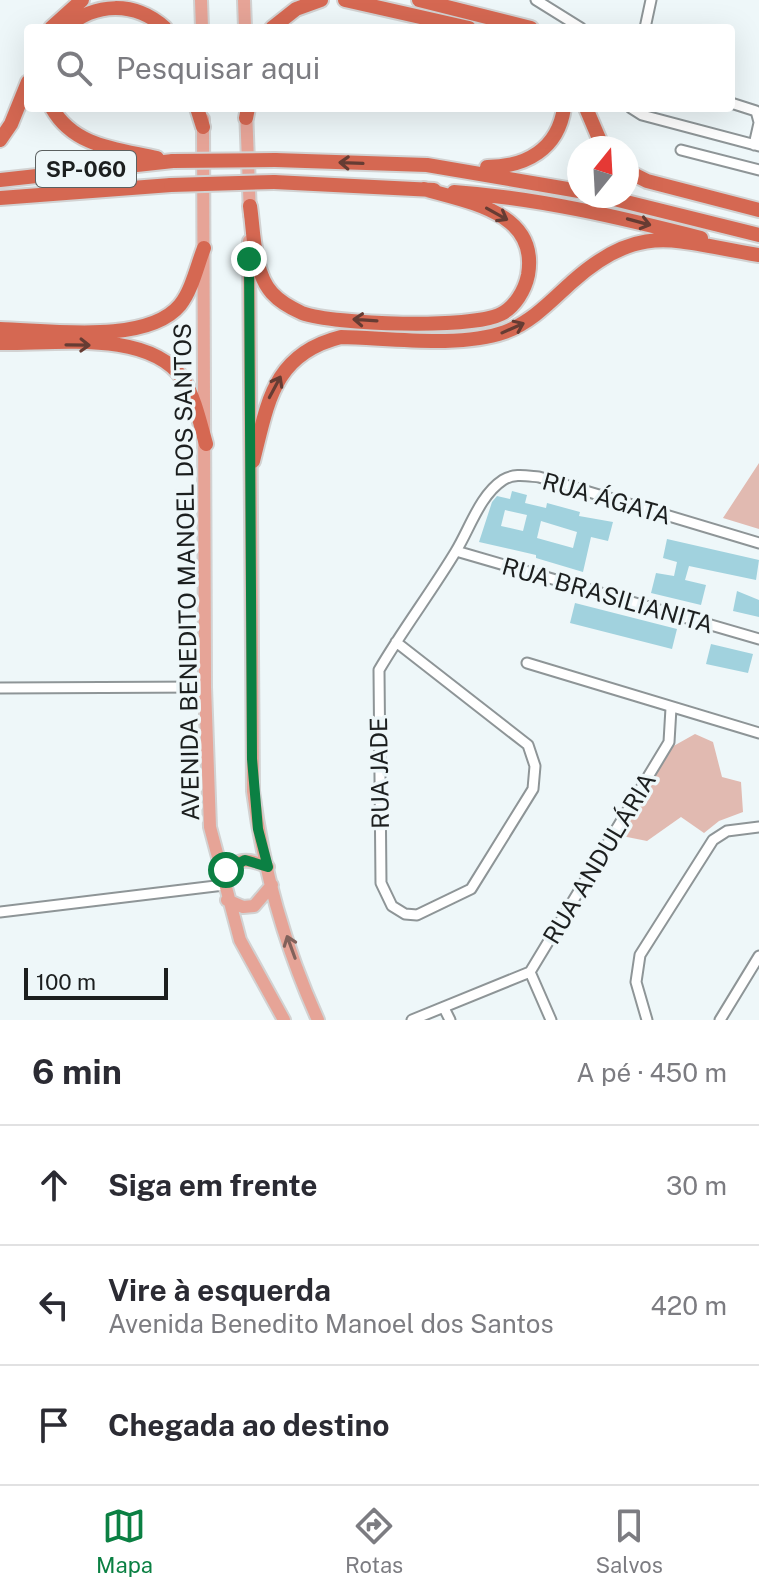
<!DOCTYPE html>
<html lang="pt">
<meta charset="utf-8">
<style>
:root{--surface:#fff;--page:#f7f7f7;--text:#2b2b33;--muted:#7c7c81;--line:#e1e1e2;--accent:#0b8043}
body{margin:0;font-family:"Public Sans",sans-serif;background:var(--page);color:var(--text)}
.compass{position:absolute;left:567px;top:136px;width:72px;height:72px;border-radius:50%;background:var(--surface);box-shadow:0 8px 32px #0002;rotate:18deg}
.scale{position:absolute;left:24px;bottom:20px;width:144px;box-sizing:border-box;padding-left:8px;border:4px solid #1c1f1f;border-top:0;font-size:22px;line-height:28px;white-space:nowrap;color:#1c1f1f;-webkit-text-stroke:6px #eef7f9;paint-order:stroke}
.stop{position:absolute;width:24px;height:24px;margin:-18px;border:6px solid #0b8043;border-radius:50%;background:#fff}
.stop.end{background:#0b8043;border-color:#fff;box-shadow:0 2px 8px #0008}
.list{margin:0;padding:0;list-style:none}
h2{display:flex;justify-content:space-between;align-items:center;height:104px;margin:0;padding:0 32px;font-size:34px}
h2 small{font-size:26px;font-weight:400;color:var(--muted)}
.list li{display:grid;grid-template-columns:52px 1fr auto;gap:24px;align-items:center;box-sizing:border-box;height:120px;padding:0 32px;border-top:2px solid var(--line)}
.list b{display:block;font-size:30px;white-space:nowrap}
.list p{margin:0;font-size:26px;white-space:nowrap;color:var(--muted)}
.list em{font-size:26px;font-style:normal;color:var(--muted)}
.icon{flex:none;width:44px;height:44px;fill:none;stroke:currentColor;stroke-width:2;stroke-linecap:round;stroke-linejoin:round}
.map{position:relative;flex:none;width:759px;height:1020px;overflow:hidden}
.search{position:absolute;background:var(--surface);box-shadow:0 8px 32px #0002;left:24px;right:24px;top:24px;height:88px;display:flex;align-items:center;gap:20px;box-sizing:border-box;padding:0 28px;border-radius:8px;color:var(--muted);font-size:30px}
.sheet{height:464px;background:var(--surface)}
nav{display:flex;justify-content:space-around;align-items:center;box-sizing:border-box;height:112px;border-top:2px solid var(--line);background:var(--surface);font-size:22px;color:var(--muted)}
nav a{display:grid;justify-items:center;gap:4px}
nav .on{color:var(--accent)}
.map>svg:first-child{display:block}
.green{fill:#e1bab1}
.building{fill:#a1d2de;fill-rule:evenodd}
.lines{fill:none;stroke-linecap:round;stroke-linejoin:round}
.minor-casing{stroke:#8e9597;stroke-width:13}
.major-casing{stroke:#d2d2d2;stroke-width:16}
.highway-casing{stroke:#d2d2d2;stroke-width:18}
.minor{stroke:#fff;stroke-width:9}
.major{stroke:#e6a497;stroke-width:12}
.highway{stroke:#d56852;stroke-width:14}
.highway-bridge-casing{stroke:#d2d2d2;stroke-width:18;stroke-linecap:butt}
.highway-bridge{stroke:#d56852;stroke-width:14}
.oneway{stroke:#663c33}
.oneway2{stroke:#81625b}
.route{stroke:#0b8043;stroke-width:10}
.labels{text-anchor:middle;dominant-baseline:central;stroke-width:7;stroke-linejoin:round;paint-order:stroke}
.shield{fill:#eef7f9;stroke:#5b6060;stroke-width:2}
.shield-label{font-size:22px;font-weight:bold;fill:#1c1f1f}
.street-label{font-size:24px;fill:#1c1f1f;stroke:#eef7f9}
</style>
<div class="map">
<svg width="759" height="1020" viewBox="0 0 759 1020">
<rect width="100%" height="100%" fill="#eef7f9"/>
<path class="green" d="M 759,463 L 759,529 L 723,518 Z
M 695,734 L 713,742 L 722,777 L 741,782 L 743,812 L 719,821 L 704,833 L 681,817 L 647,841 L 617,835 L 670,748 Z"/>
<path class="building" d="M 512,491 L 527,495 L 525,503 L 546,508 L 547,503 L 580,512 L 579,516 L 613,522 L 608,541 L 591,537 L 583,572 L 536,558 L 536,555 L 479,542 L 492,502 L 497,496 L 510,499 ZM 505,510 L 527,515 L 523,531 L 501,526 ZM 541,521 L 577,532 L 573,548 L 537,538 Z
M 667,539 L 759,560 L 756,580 L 689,566 L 685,580 L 706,585 L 701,605 L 651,593 L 656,573 L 674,576 L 677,562 L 663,558 Z
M 737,591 L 759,600 L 759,617 L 733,611 Z
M 575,603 L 677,629 L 672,649 L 570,623 Z
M 711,644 L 753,654 L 748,673 L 706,664 Z"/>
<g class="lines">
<g class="minor-casing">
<path id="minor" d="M 536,0 L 581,28
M 645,28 L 651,0
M 731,103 L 756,111 L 759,122
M 631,108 L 642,115 L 759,146
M 754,145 L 759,123
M 681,150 L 759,170
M 456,551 L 759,639
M 396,642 L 528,745 L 535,766 L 533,789 L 471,889 L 417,915 L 405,914 L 392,906 L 381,883 L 379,670 C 403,629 432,591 456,551 C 470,528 480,495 503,480 C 514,473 527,476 539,477 L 759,543
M 527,663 L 759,733
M 0,688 L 205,687
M 0,912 L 224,885
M 530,972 L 551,1020
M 444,1008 L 450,1020
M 412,1020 L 530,972 L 669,742 L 671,708
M 647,1020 L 636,982 L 640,955 L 713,840 L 727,831 L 759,827
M 720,1020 L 759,956"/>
</g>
<g class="major-casing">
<path id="major" d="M 201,0 L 202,28
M 244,0 L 245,28
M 246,109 L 250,215
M 203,119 L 205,687 L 210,827 L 240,940 L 284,1020
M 249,241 L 253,791 C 263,869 286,949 318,1020
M 222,876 C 235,857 249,858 268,867
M 227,900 L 243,907 L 254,906 L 272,885"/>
</g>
<g class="highway-casing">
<path id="highway" d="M 345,0 L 469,28
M 419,0 L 531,28
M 51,28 L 82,0
M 66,28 C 95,2 135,1 165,28
M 272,28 L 296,9 L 321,0
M 52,108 C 74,147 117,149 157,158
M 197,108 L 203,127
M 586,108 L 603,148
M 246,118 L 248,108
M 0,140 L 11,124 L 28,82
M 275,160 L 427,165 L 579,191
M 487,167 C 526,167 558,149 564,108
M 627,171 L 647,181 L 759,210
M 0,180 L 173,161
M 274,182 L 434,190
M 454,192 C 538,198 619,217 701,238
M 602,196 L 759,235
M 0,198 L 171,185
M 250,206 C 254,232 253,272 272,293 C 280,302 291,308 302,313 C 335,325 471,329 501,314 C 515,307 525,290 528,275 C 539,212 468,202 424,189
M 0,329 C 48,330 147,345 180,305 C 192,290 197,266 204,248
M 0,343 C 54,344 149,329 183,379 C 195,398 200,423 206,444
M 253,461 C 268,402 273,354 341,337 C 389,338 460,348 505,332 C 532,322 551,301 572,282 C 641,220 676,242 759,255"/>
</g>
<use href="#minor" class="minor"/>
<use href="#major" class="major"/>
<use href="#highway" class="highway"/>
<g class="highway-bridge-casing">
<path id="highway-bridge" d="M 173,161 L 275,160
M 171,185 L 274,182"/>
</g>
<use href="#highway-bridge" class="highway-bridge"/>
</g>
<defs><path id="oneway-shaft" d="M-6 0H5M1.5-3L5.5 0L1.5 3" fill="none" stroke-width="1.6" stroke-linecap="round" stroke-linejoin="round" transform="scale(2)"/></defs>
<g class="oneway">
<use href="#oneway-shaft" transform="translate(351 163) rotate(-178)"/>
<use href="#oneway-shaft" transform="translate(497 214) rotate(29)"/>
<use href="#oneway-shaft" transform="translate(639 222) rotate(15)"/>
<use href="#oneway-shaft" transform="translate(365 320) rotate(-176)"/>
<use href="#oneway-shaft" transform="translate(513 328) rotate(-24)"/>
<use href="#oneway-shaft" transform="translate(78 345) rotate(1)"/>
<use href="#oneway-shaft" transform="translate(275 387) rotate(-62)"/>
</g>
<use class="oneway2" href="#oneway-shaft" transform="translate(291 947) rotate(-110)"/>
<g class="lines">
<path class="route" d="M 226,870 L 245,860 L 268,867 L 258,829 L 252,759 L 249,259"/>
</g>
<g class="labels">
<rect class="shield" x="36" y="151" width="100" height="36" rx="6"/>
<g class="shield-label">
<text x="86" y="169">SP-060</text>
</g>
<g class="street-label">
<text transform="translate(607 498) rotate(16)">RUA ÁGATA</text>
<text transform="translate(186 572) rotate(-91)">AVENIDA BENEDITO MANOEL DOS SANTOS</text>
<text transform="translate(608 595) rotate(16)">RUA BRASILIANITA</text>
<text transform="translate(379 773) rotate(-91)">RUA JADE</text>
<text transform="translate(599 858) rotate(-59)">RUA ANDULÁRIA</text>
</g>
</g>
</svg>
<svg class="compass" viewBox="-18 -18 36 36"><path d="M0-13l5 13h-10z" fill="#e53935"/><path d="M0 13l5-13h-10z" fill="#7c7c81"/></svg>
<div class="scale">100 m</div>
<div class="stop" style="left:226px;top:870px"></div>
<div class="stop end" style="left:249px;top:259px"></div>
<div class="search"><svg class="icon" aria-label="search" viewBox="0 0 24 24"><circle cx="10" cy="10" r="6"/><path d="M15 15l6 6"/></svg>Pesquisar aqui</div>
</div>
<section class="sheet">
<h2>6 min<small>A pé · 450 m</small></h2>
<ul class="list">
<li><svg class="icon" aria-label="ahead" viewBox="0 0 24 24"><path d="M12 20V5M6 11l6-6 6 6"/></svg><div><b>Siga em frente</b></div><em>30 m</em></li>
<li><svg class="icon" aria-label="left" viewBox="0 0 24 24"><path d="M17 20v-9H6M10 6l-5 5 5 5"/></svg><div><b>Vire à esquerda</b><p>Avenida Benedito Manoel dos Santos</p></div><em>420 m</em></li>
<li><svg class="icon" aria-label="arrive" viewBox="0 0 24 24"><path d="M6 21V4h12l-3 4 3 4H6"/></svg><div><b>Chegada ao destino</b></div></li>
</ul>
</section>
<nav>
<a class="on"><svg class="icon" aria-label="map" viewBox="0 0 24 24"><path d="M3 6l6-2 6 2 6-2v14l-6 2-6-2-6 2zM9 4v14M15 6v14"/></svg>Mapa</a>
<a><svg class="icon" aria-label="directions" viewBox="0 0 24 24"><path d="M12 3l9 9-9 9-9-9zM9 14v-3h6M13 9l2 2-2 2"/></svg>Rotas</a>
<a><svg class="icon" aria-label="saved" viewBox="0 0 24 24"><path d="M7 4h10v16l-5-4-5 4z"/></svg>Salvos</a>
</nav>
